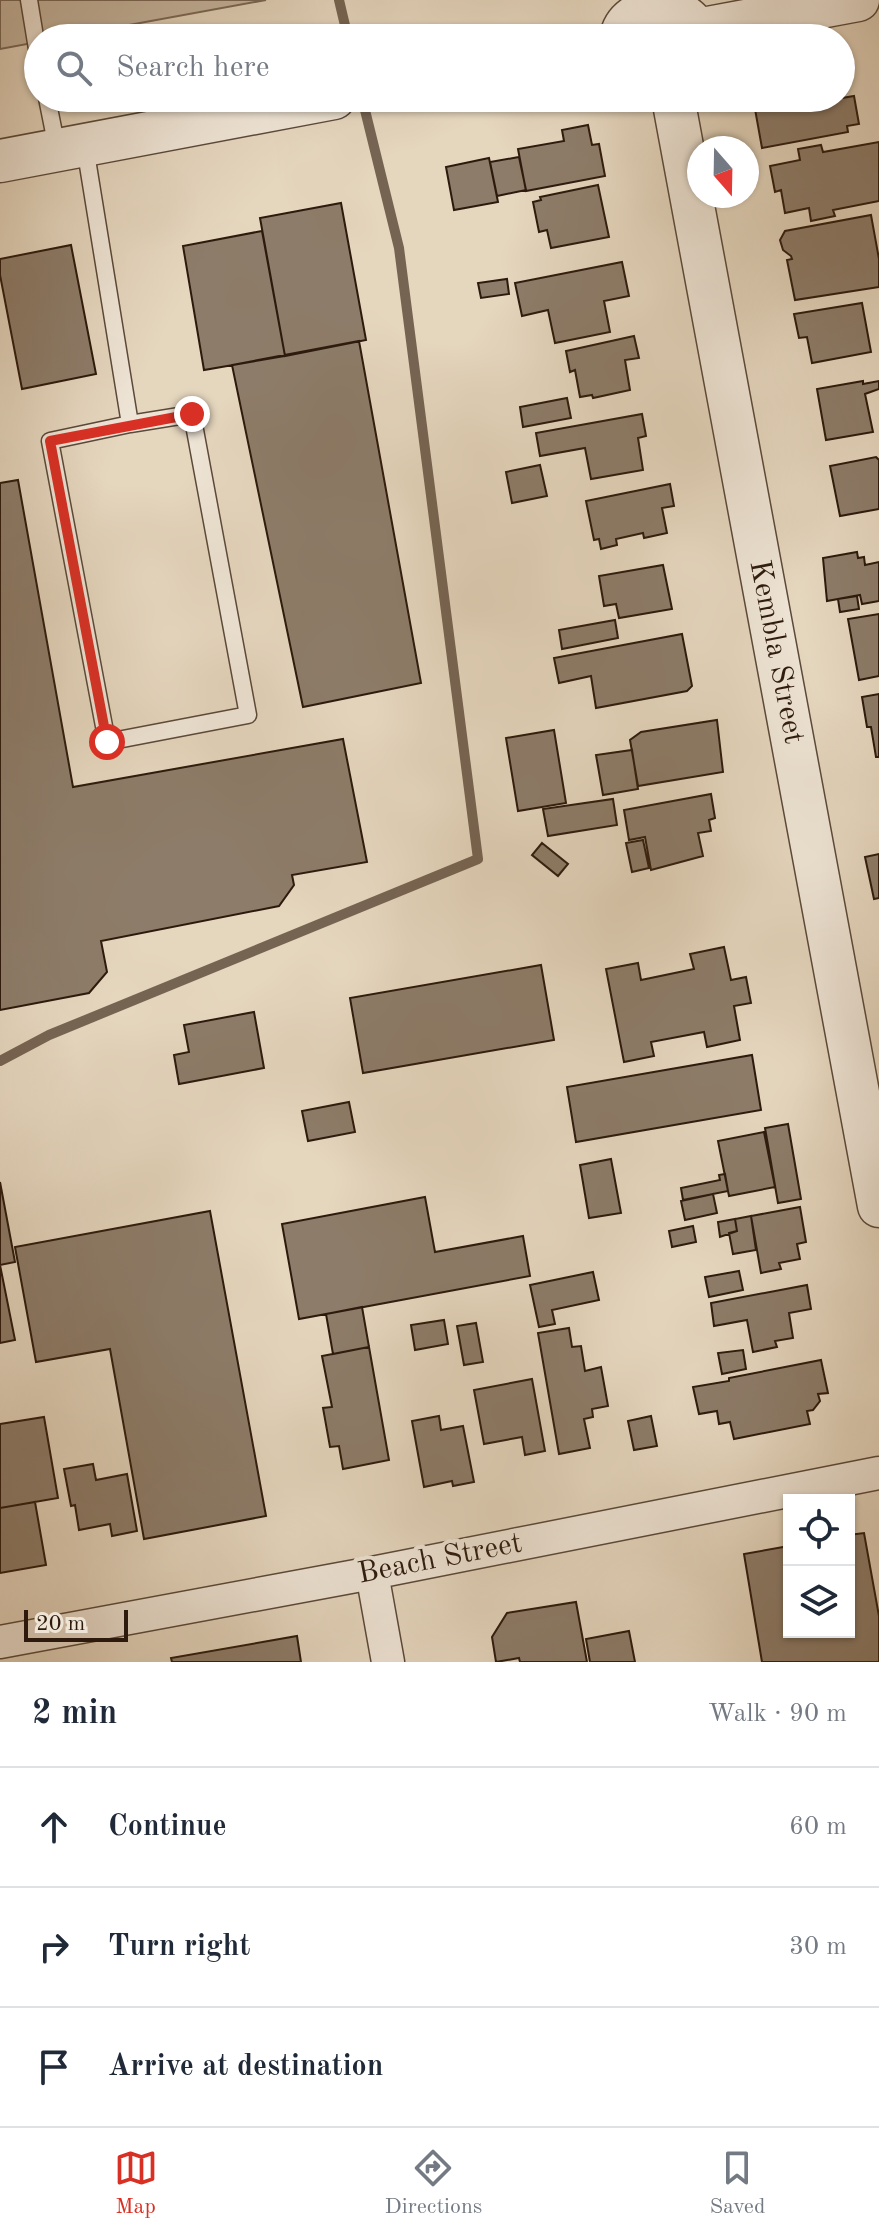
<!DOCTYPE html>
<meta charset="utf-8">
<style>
:root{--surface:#fff;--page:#f2f2f3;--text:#1f2937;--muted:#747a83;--line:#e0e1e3;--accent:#d93025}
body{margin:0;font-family:"Old Standard TT",serif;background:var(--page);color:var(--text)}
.controls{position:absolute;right:24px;bottom:24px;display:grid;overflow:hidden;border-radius:0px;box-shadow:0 2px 6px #0004}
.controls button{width:72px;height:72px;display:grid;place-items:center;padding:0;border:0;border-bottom:2px solid var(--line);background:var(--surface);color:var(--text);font:40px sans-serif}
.compass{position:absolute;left:687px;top:136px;width:72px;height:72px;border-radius:50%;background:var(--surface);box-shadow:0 2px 6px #0004;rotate:160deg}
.scale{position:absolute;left:24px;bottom:20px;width:104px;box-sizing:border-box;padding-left:8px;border:4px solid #2d1a0d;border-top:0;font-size:22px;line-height:28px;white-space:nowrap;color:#2d1a0d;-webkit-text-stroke:6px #eee4d5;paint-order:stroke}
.stop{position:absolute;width:24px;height:24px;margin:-18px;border:6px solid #d93025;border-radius:50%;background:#fff}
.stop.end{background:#d93025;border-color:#fff;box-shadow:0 2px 8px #0008}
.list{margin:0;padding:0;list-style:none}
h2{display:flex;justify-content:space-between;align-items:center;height:104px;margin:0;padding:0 32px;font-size:34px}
h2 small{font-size:26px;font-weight:400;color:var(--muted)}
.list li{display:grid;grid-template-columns:52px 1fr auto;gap:24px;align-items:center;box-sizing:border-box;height:120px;padding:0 32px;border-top:2px solid var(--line)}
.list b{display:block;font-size:30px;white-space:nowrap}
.list em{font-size:26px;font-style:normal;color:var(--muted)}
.icon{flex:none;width:44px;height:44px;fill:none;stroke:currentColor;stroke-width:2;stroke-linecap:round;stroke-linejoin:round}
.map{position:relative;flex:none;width:879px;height:1662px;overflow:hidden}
.search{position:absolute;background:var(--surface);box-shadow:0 2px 6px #0004;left:24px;right:24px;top:24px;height:88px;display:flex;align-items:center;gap:20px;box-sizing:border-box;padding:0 28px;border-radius:44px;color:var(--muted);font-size:30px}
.sheet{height:464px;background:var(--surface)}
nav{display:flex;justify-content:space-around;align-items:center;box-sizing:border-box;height:112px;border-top:2px solid var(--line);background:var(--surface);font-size:22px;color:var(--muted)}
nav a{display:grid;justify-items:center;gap:4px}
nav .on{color:var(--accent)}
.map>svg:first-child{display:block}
.green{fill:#c6b6a0;stroke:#7a6856;stroke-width:2}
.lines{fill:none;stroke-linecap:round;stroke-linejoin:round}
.stream{stroke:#766453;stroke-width:10}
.building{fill:#8d7c69;stroke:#2d1a0d;stroke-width:2}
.service-casing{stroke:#5b4939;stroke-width:19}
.minor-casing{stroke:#5b4939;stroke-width:35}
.tertiary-casing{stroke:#5b4939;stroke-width:45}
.service{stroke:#eee4d5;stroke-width:16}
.minor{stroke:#eee4d5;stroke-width:32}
.tertiary{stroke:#eee4d5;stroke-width:42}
.route{stroke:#d93025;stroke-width:10}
.labels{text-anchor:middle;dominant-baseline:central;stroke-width:8;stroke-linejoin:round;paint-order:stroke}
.street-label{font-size:30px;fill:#2d1a0d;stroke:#eee4d5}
</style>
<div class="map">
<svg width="879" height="1662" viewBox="0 0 879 1662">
<rect width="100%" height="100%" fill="#e5d6be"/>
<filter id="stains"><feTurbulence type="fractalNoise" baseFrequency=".0025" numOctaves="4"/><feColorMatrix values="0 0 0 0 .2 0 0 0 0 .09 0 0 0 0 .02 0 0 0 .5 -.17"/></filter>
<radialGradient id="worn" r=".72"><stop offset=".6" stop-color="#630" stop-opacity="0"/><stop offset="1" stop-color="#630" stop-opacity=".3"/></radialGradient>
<path class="green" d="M 0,0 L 266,0 L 58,38 L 38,38 L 38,42 L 0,49 Z"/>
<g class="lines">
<path class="stream" d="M 339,0 L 348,38
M 0,1061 L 49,1035 L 478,859 L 399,248 L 362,98"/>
</g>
<path class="building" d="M 841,93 L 842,98 L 854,96 L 859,124 L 847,126 L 848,132 L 762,148 L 753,98 L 841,98 Z
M 588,125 L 592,145 L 599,144 L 605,176 L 526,191 L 518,149 L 564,141 L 562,130 Z
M 879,142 L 879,201 L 833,210 L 835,216 L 811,221 L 809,208 L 785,213 L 781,190 L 775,192 L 770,166 L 800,160 L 798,149 L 821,145 L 823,152 Z
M 519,157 L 526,190 L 497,196 L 490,162 Z
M 489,158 L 498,202 L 454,210 L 446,167 Z
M 598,185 L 609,237 L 551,248 L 547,230 L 539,232 L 533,202 L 541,200 L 540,197 Z
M 341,203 L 366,340 L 285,356 L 260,218 Z
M 871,215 L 879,259 L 879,287 L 795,300 L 787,260 L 792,259 L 791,256 L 783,250 L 780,240 L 785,231 Z
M 262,231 L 285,356 L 204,370 L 183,246 Z
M 71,245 L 96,374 L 22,389 L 0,275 L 0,259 Z
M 622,262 L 629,296 L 604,301 L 610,332 L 555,343 L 548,310 L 522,316 L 515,283 Z
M 507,279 L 509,294 L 481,298 L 478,283 Z
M 862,303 L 871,352 L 812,363 L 807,337 L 799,338 L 794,314 Z
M 634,336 L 639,358 L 625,360 L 630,390 L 593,398 L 592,395 L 580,397 L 575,370 L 570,372 L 566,351 Z
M 359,341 L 421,683 L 303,707 L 232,365 Z
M 863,381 L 863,384 L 879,381 L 879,389 L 865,394 L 873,432 L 826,440 L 817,389 Z
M 567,398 L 571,418 L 523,427 L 520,407 Z
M 642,414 L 646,436 L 638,438 L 643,470 L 591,479 L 585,448 L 540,456 L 536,433 Z
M 876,457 L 879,460 L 879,509 L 840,516 L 830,466 Z
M 540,465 L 547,496 L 512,503 L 506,472 Z
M 18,480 L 73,787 L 343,739 L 367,862 L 292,875 L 294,885 L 279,906 L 101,941 L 107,972 L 89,993 L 0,1010 L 0,483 Z
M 670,484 L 674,506 L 662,508 L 667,533 L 644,538 L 643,533 L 616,539 L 617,545 L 601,549 L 599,539 L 594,540 L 586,501 Z
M 857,552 L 858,558 L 864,557 L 865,565 L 879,562 L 879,601 L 862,604 L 860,595 L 827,601 L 823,558 Z
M 663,565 L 672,609 L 619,618 L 616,604 L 604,606 L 599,576 Z
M 857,596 L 859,609 L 840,612 L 838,599 Z
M 879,614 L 879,676 L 859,680 L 848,619 Z
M 615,620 L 618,638 L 562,649 L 559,630 Z
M 682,634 L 692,686 L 687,691 L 596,708 L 591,676 L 559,683 L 554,658 Z
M 879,694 L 879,757 L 876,757 L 871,727 L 867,727 L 862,697 Z
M 717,720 L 723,772 L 638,786 L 630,740 L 641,732 Z
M 554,730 L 566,803 L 518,811 L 506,738 Z
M 632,750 L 638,789 L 603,795 L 596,755 Z
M 711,794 L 715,818 L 709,820 L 711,831 L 698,833 L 703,856 L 651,870 L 645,837 L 629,840 L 624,810 Z
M 613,799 L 617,825 L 548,836 L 543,809 Z
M 643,840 L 649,868 L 632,872 L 626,843 Z
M 542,843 L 568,864 L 558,876 L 532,855 Z
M 879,854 L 879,898 L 874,899 L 865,857 Z
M 724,947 L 731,980 L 746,977 L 751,1003 L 734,1006 L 740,1040 L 707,1047 L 704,1032 L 651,1042 L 654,1056 L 624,1062 L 606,969 L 638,963 L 641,980 L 694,969 L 690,954 Z
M 541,965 L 554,1040 L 363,1073 L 350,998 Z
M 254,1012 L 264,1068 L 179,1084 L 174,1055 L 189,1052 L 184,1025 Z
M 752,1055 L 761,1110 L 576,1142 L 567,1087 Z
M 349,1102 L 355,1132 L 308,1141 L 302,1111 Z
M 788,1124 L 801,1199 L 778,1203 L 765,1128 Z
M 764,1132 L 775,1187 L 729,1196 L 718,1141 Z
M 611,1159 L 621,1213 L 589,1218 L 580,1165 Z
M 725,1174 L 728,1191 L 683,1200 L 681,1188 L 720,1180 L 719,1175 Z
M 0,1182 L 15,1262 L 0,1265 Z
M 713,1194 L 717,1213 L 685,1220 L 681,1201 Z
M 425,1197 L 435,1252 L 523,1236 L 530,1276 L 299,1319 L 282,1224 Z
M 800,1207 L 806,1242 L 797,1244 L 800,1259 L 779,1263 L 781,1269 L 761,1273 L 751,1216 Z
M 210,1211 L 266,1516 L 144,1539 L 110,1349 L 36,1362 L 15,1247 Z
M 751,1216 L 756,1250 L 733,1254 L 729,1233 L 737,1231 L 735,1219 Z
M 735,1219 L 737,1231 L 720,1237 L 718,1222 Z
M 693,1226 L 696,1242 L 672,1247 L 669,1231 Z
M 0,1265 L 15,1340 L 0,1343 Z
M 739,1271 L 743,1290 L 709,1297 L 705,1277 Z
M 593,1272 L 599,1300 L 552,1310 L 555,1324 L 539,1327 L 530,1285 Z
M 807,1285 L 811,1309 L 789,1313 L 793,1338 L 775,1341 L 777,1347 L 753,1352 L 747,1320 L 714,1326 L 711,1303 Z
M 362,1307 L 369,1347 L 333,1354 L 326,1314 Z
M 444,1320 L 448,1344 L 415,1350 L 411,1325 Z
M 476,1323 L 483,1362 L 464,1365 L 457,1326 Z
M 569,1328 L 572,1347 L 581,1346 L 585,1371 L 601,1367 L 608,1406 L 592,1409 L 593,1417 L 584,1419 L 590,1448 L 559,1454 L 538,1333 Z
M 369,1347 L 389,1460 L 343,1469 L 339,1446 L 330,1447 L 323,1408 L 332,1407 L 322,1356 Z
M 743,1350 L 746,1369 L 722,1374 L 718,1353 Z
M 821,1360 L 828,1393 L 818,1394 L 820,1401 L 813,1410 L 807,1411 L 810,1424 L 734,1439 L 730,1422 L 719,1424 L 717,1411 L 699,1414 L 693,1387 L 729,1381 L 729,1378 Z
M 532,1379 L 545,1451 L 525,1455 L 522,1437 L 484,1444 L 474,1390 Z
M 439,1416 L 441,1430 L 463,1426 L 474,1482 L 453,1486 L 452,1481 L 424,1487 L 412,1421 Z
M 651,1416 L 657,1446 L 634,1450 L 628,1421 Z
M 44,1417 L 58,1498 L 0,1508 L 0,1424 Z
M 93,1464 L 96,1480 L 127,1474 L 137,1531 L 112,1536 L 110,1524 L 79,1530 L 75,1505 L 71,1506 L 64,1469 Z
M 35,1502 L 46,1565 L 0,1573 L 0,1508 Z
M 864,1533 L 879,1616 L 879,1662 L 762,1662 L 744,1554 L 789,1546 L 789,1632 L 849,1632 L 849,1535 Z
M 576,1602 L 587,1662 L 520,1662 L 519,1658 L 496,1662 L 492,1637 L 507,1613 Z
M 629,1631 L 635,1662 L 590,1662 L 586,1639 Z
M 297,1636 L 301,1662 L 172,1662 L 171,1658 Z"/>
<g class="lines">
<g class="service-casing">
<path id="service" d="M 29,0 L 38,55
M 47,98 L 57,148
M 85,147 L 130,424 L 192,414 L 248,715 L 107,742 L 50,441 L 130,424"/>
</g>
<g class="minor-casing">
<path id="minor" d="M 372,1573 L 388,1662
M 0,1642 L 372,1573 L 879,1473"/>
</g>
<g class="tertiary-casing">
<path id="tertiary" d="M 697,30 L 858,0
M 621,38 C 627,0 693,0 698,38
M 673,98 L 879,1206
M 0,161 L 334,98"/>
</g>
<use href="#service" class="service"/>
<use href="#minor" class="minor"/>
<use href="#tertiary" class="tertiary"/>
</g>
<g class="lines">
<path class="route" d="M 107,742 L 50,441 L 192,414"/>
</g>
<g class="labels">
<g class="street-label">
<text transform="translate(776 652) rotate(79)">Kembla Street</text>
<text transform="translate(440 1559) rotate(-11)">Beach Street</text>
</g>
</g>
<rect width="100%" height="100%" filter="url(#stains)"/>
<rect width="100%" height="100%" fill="url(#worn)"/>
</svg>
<div class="controls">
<button><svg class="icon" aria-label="locate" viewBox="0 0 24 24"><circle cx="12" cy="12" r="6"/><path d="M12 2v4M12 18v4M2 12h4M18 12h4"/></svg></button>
<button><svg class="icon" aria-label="layers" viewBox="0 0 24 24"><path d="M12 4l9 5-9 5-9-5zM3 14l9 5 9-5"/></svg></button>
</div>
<svg class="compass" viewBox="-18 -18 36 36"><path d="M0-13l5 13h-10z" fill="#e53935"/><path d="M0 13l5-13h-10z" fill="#747a83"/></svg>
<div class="scale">20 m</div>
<div class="stop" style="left:107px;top:742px"></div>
<div class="stop end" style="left:192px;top:414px"></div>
<div class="search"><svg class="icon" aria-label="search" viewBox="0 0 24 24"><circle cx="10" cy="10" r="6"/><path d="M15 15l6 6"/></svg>Search here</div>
</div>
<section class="sheet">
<h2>2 min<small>Walk · 90 m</small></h2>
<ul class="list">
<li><svg class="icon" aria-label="ahead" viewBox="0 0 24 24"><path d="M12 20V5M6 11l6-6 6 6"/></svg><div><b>Continue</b></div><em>60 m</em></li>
<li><svg class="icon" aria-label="right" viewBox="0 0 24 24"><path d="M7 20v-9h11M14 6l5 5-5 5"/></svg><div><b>Turn right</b></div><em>30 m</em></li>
<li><svg class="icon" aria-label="arrive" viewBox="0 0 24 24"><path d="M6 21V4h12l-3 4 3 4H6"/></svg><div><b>Arrive at destination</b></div></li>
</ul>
</section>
<nav>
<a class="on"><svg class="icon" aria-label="map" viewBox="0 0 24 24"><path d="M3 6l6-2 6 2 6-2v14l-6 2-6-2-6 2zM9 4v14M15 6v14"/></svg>Map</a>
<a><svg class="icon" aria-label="directions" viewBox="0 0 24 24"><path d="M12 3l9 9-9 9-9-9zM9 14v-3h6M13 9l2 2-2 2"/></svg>Directions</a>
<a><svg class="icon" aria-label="saved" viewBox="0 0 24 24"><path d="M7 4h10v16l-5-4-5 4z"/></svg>Saved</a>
</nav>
